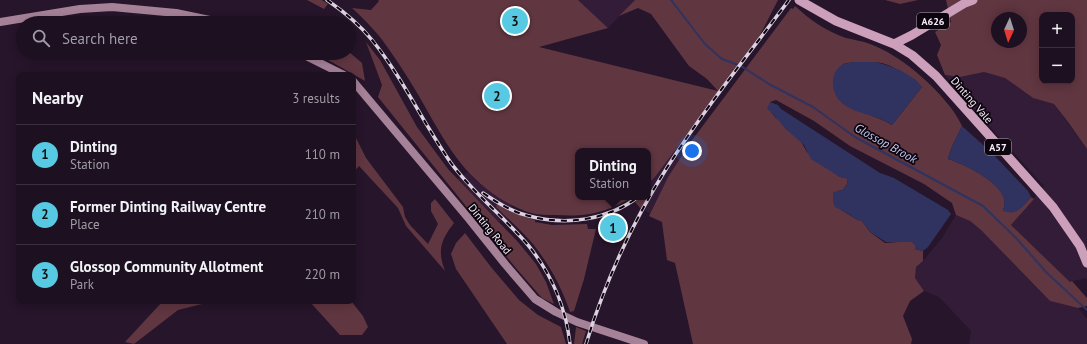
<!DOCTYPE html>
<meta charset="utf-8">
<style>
:root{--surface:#1d1020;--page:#251929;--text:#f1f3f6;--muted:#a09da5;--line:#3b303e;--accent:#57c9e2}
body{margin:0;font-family:"PT Sans",sans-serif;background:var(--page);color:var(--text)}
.controls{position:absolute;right:12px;top:12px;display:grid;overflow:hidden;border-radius:8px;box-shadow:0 2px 10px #0003}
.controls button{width:36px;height:36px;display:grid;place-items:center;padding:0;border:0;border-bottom:1px solid var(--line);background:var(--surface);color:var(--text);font:20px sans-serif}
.compass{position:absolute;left:991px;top:12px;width:36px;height:36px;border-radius:50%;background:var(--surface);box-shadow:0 2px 10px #0003;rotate:184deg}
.you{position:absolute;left:692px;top:151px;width:14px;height:14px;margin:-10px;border:3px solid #fff;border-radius:50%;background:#1a73e8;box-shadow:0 0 0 6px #1a73e833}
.badge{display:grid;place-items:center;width:26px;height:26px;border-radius:50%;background:var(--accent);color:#111;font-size:13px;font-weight:700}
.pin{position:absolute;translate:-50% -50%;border:2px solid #fff;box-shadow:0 1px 4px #0006}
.popup{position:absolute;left:575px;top:148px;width:76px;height:52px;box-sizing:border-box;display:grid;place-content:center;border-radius:8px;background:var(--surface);filter:drop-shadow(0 1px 3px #0005);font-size:13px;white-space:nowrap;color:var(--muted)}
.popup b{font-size:15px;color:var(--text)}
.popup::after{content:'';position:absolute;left:50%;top:100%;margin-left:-8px;border:8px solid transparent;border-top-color:var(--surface)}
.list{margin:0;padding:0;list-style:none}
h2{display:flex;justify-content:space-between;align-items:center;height:52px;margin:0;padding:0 16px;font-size:17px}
h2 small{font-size:13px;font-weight:400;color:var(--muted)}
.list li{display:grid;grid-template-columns:26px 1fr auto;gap:12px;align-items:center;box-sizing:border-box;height:60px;padding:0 16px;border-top:1px solid var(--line)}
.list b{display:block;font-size:15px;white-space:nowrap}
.list p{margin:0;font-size:13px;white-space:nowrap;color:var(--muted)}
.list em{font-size:13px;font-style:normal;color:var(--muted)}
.icon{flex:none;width:22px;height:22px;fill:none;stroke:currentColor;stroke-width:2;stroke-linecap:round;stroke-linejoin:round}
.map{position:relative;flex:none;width:1087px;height:344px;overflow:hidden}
.search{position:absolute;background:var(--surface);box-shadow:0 2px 10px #0003;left:16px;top:16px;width:340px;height:44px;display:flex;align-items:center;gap:10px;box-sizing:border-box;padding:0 14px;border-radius:22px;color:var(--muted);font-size:15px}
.panel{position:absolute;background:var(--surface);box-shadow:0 2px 10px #0003;left:16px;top:72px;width:340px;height:232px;border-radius:8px}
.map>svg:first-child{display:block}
.built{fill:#331c38}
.green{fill:#603641;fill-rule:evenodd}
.water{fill:#30335f}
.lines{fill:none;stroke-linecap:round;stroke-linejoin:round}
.stream{stroke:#30335f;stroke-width:2}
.secondary{stroke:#a68298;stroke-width:8}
.primary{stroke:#cc9fba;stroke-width:9}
.rail-casing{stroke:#ddd1e1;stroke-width:3.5}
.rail{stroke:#0c050d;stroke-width:2;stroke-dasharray:6;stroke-linecap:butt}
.labels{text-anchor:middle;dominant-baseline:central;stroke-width:3.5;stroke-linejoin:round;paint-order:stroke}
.shield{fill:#0c050d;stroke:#b2a7b4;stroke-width:1}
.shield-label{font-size:10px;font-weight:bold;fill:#f9edfc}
.street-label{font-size:11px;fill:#f9edfc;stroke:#0c050d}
.water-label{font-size:12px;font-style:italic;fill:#c0c7f4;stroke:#0c050d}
</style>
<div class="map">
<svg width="1087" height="344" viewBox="0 0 1087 344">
<rect width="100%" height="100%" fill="#27152b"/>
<path class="built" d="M 578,0 L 635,0 L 608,28 Z
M 984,72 L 1005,78 L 1033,98 L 1054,104 L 1087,149 L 1087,280 L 1085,278 L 1070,282 L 1011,225 L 1044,186 L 963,97 L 945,75 L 960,77 Z
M 684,137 L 690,143 L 668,177 L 650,213 L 641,209 L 653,188 L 648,191 L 648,184 L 655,177 Z
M 468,172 L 475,180 L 495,195 L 513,205 L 509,211 L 497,205 L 496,207 L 507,218 L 499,222 L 457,179 Z
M 956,215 L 970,221 L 981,230 L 1050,301 L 1078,308 L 1087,319 L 1087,344 L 969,344 L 971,331 L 939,297 L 924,291 L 915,278 L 916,267 L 923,261 L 942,238 Z"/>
<path class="green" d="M 307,0 L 322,0 L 328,4 L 324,9 Z
M 378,0 L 578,0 L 608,28 L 539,47 L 718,91 L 707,79 L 689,66 L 651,14 L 638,8 L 619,16 L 635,0 L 778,0 L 757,41 L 655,177 L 648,184 L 648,151 L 578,151 L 578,197 L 633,197 C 604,213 589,217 555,215 C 547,215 539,215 531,213 C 523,211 514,206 506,202 C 467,179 450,151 428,112 C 416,90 402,68 388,48 C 378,33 365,20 352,8 L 371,10 L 379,1 Z
M 885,0 L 918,0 L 900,4 Z
M 946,0 L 1087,0 L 1087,149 L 1068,122 L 1054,104 L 1033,98 L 1005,78 L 984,72 L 960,77 L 945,75 L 937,55 L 941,45 L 935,32 L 951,22 ZM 1042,15 L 1072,15 L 1072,81 L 1042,81 ZM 997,18 L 1021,18 L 1021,42 L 997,42 Z
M 795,6 C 810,20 826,31 846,38 C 854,40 863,41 870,44 C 900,55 932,83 951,108 C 955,113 959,120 962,126 C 957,137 951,146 948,159 C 964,164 999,181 1004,198 C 1005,203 1004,207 1003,211 L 1024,205 L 1031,197 L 1034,199 L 1011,225 L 1070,282 L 1072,281 L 1087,298 L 1087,306 L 1078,308 L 1050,301 L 981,230 L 970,221 L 956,215 L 952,203 L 924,184 L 850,146 L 814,121 L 776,100 L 770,102 L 771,112 L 775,117 L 780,121 L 786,129 L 800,140 L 807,152 L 840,177 L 848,178 L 847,184 L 843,190 L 838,191 L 841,210 C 849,214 854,219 862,221 L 870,232 L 885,243 L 912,241 L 915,245 L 915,249 L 923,251 L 923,261 L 916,267 L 915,278 L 924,291 L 910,301 L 903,316 L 912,339 L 911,344 L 693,344 L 675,263 L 667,260 L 662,222 L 649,216 L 668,177 L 690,143 L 791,8 L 793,9 ZM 854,62 C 861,62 869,62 876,62 C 894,64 908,77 922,87 L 892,125 C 877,116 858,112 842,103 L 843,64 Z
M 366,42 L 380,60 L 417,127 L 448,169 L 518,242 L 536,264 L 546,282 L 554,304 L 542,298 L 515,267 L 378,97 L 382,85 Z
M 349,52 L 362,63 L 365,81 L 316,53 Z
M 353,136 L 356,138 L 366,158 L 403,207 L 405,217 L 410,225 L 428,244 L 438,224 L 431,211 L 431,203 L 435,199 L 454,223 C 441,240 437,250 445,271 L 406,226 L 398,208 L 359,166 L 353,173 Z
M 640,197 L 648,197 L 641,209 L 635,202 Z
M 497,204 L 509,211 L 535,220 L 535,222 L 552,225 L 587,224 L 588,229 L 596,229 L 584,279 L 574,311 L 570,312 C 562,288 549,264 533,244 C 522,231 508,219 496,207 Z
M 465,233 L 491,267 L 519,300 L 538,315 L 561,327 L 566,344 L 507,344 L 456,269 L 451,254 L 456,243 Z
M 163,301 L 209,301 L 202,304 L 178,310 L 134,344 L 125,342 Z
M 306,301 L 351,301 L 363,316 L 368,327 L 362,335 L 340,335 L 310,302 Z
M 576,327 L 586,331 L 582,344 L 574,344 Z"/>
<path class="water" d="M 854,62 L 876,62 L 886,65 L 900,70 L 916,80 L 922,87 L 892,125 C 877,114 855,115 841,102 C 831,93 829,73 842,65 C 845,63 850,63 854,62 Z
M 770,102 L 778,105 L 781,109 L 880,173 L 894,178 L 948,210 L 951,214 L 928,247 L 923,251 L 915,249 L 915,245 L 912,242 L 886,242 L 870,232 L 862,221 L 857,220 L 847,213 L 835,207 L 833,202 L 833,192 L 843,190 L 847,184 L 848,179 L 840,177 L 811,159 L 804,145 L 786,129 L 771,112 L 767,109 Z
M 962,126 L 992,153 L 1028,191 L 1031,197 C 1022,207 1018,216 1003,211 C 1004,207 1005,203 1004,199 C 999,181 964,164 948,159 C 951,146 957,137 962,126 Z"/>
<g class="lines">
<path class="stream" d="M 671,0 L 705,44 L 722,59 L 741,66 L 769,84 L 813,107 L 855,137 L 983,206 L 1017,239 L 1046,272 L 1087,310"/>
<path class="secondary" d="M 0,22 L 80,9 L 112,7 L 176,13 L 224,23
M 300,53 L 344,75
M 353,81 L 469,219 L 505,264 L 535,299 L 556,312 L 577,322 L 644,344"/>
<path class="primary" d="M 799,0 L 836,21 L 894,44 L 912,55 L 936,76 L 1053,207 L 1080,246 L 1087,263
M 894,44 L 912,35 L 965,3 L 973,0"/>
<g class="rail-casing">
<path id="rail" d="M 327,0 C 343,11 360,25 372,40 C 403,78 423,123 451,163 C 473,193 504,217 528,245 C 551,273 566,308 570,344
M 483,193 C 498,203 512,212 529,216 C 566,226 608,220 638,197
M 586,344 C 605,282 633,221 668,166 C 705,108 748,55 789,0"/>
</g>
<use href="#rail" class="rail"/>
</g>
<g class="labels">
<g class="shield">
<rect x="917" y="13" width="32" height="16" rx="3"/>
<rect x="985" y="139" width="26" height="16" rx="3"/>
</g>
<g class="shield-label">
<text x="933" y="21">A626</text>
<text x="998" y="147">A57</text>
</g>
<g class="street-label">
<text transform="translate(972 100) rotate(49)">Dinting Vale</text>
<text transform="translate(490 229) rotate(51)">Dinting Road</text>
</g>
<g class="water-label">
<text transform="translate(886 143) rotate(29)">Glossop Brook</text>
</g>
</g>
</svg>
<div class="controls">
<button>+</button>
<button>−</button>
</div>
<svg class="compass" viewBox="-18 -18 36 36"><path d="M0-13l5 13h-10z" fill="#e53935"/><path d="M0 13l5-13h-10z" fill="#a09da5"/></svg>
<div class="you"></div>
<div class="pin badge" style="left:613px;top:228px">1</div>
<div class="popup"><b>Dinting</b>Station</div>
<div class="pin badge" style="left:497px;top:96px">2</div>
<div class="pin badge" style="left:515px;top:21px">3</div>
<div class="search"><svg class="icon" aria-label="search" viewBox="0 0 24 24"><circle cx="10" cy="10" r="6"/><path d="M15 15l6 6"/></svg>Search here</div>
<section class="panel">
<h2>Nearby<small>3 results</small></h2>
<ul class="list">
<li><span class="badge">1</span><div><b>Dinting</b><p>Station</p></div><em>110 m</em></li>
<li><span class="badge">2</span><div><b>Former Dinting Railway Centre</b><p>Place</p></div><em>210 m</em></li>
<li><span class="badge">3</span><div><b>Glossop Community Allotment</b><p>Park</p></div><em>220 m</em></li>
</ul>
</section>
</div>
